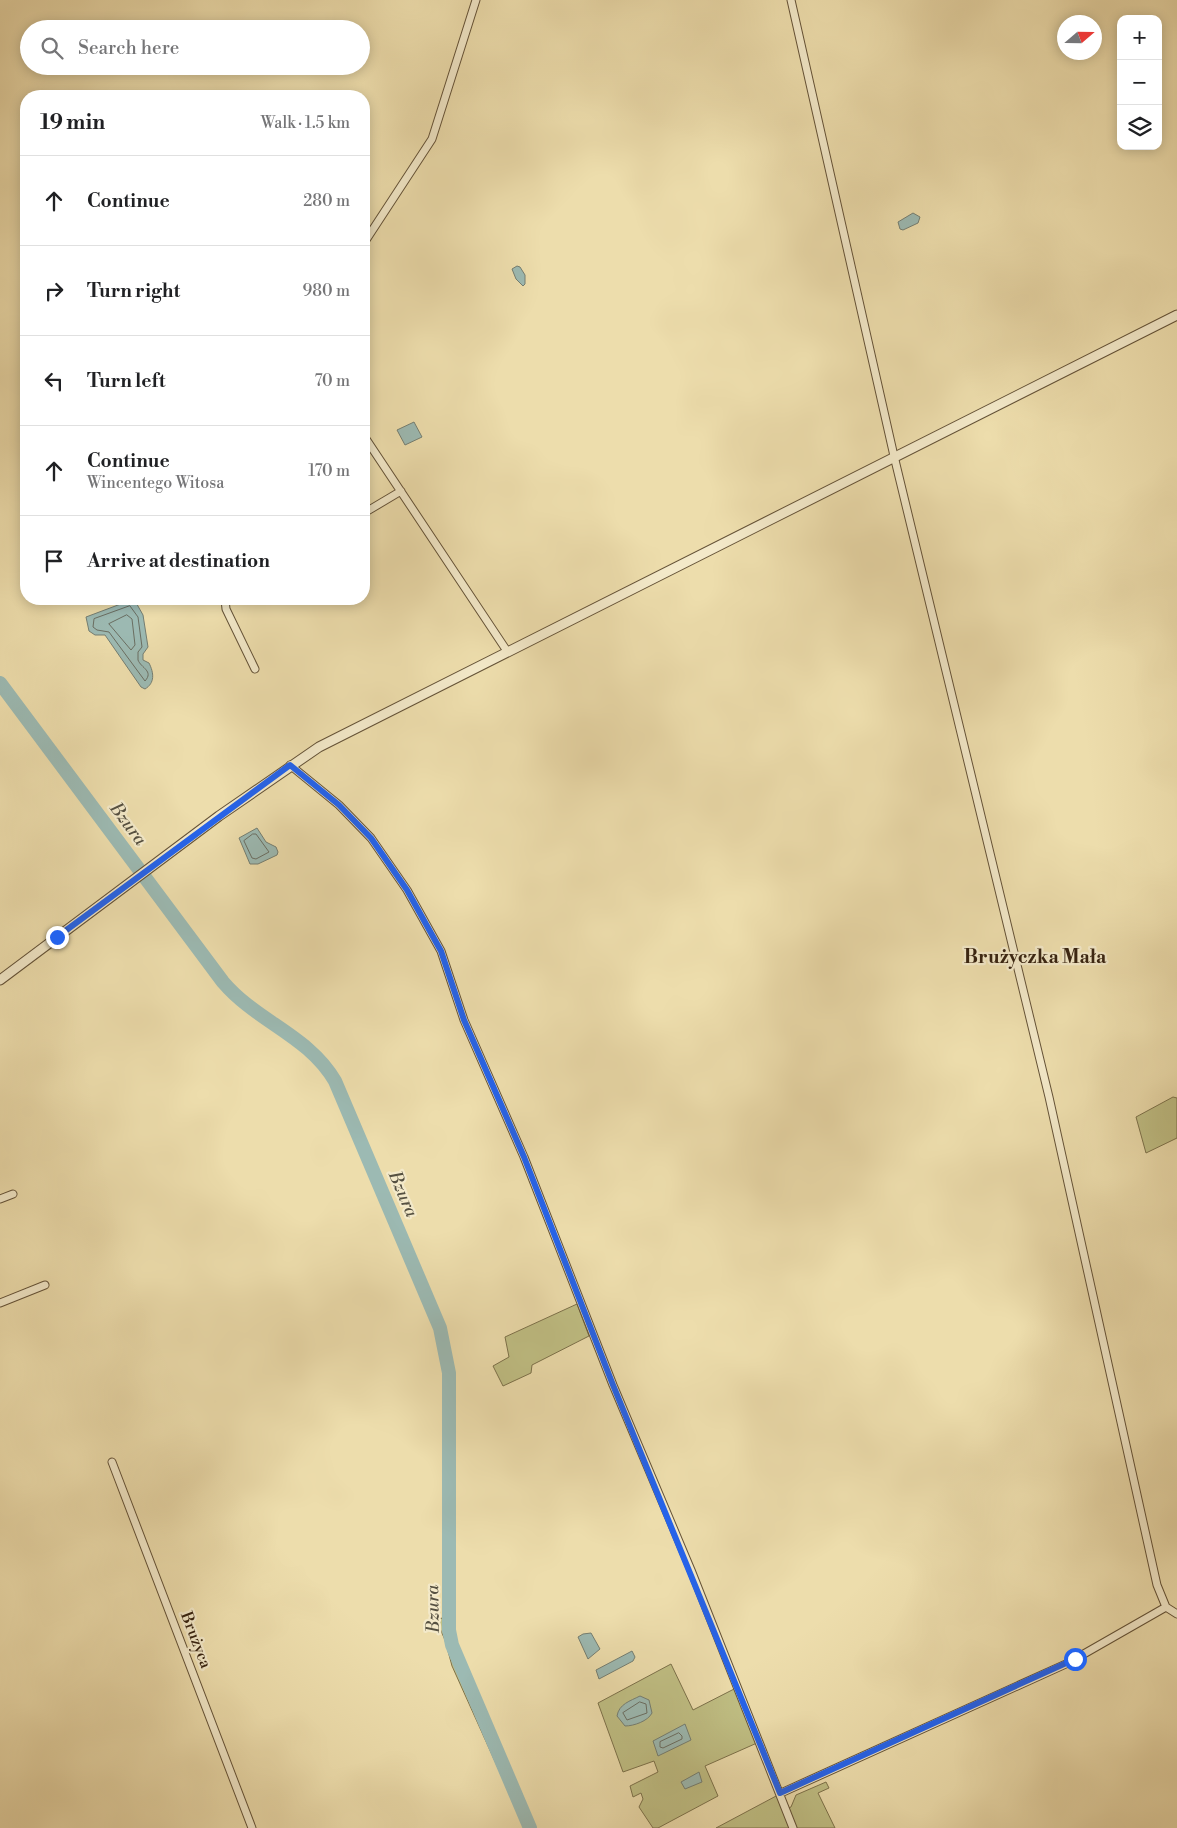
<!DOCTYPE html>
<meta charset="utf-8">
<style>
:root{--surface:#fff;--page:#f6f6f6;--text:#202124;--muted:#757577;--line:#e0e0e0}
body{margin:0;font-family:"Libre Bodoni",serif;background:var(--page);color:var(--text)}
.controls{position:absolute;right:15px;top:15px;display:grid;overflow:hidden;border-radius:10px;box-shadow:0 2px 12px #0003}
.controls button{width:45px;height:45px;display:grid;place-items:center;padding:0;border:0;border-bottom:1px solid var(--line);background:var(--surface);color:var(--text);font:25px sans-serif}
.compass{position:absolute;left:1057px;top:15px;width:45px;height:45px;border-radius:50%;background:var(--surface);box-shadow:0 2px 12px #0003;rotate:70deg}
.stop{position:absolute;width:15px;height:15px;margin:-11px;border:4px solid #2563eb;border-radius:50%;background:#fff}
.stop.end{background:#2563eb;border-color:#fff;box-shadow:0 1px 5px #0008}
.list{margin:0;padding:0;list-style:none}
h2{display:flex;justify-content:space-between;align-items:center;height:65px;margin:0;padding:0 20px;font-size:21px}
h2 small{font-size:16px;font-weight:400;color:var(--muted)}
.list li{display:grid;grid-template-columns:32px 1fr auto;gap:15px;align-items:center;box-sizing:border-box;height:90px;padding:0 20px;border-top:1px solid var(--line)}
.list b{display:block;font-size:19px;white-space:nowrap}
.list p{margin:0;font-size:16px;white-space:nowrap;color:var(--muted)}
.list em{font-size:16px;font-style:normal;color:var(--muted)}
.icon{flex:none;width:28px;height:28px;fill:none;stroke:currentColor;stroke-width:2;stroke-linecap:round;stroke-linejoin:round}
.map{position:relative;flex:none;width:1177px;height:1828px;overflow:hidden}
.search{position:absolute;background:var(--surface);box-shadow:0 2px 12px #0003;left:20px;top:20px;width:350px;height:55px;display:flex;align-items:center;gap:12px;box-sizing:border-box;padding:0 18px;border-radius:28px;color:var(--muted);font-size:19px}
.panel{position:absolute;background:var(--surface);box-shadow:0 2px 12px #0003;left:20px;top:90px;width:350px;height:515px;border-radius:20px}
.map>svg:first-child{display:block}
.green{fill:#c0bf84;stroke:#7c714a}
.water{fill:#9cbab3;stroke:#747e72}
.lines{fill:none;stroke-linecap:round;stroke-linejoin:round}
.shore{stroke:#6a6e62;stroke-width:1}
.river{stroke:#9cbab3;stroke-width:14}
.minor-casing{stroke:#645237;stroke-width:9}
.tertiary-casing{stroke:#645237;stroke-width:11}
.minor{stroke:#f3e9c9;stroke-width:7}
.tertiary{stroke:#f3e9c9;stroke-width:9}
.route{stroke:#2563eb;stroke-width:6}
.labels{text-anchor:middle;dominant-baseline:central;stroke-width:4.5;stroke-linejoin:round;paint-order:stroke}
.street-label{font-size:16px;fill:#372310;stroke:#f3e9c9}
.water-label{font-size:18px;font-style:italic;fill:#555041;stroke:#f3e9c9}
.quarter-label{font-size:19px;font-weight:bold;fill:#372310;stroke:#f3e9c9}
</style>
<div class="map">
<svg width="1177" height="1828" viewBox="0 0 1177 1828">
<rect width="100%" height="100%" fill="#edddac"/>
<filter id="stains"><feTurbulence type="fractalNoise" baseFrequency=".004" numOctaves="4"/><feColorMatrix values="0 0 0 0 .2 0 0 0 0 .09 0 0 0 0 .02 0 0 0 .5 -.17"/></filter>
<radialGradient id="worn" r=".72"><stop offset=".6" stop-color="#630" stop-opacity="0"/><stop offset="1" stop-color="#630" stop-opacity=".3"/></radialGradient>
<path class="green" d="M 1173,1097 L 1177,1098 L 1177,1138 L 1146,1153 L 1136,1117 Z
M 577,1304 L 589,1336 L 532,1365 L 531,1373 L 503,1386 L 493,1366 L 509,1357 L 505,1337 Z
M 439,1618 L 449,1619 L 452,1645 L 457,1660 L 530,1828 L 525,1828 L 452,1666 L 445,1640 L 437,1622 Z
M 671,1664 L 693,1710 L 736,1688 L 757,1743 L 705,1766 L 718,1796 L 658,1828 L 653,1828 L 639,1807 L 643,1799 L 641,1793 L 633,1797 L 630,1786 L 658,1772 L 654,1761 L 623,1772 L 598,1703 Z
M 826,1782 L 829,1788 L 818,1793 L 835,1828 L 716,1828 L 778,1795 L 784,1810 L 791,1807 L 796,1795 Z"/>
<path class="water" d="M 913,213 L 920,217 L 918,223 L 903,230 L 900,229 L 898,222 Z
M 517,266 L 520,267 L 525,275 L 525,284 L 523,286 L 516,279 L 512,269 Z
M 414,422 L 422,437 L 405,445 L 397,430 Z
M 134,599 L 143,615 L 148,647 L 143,654 L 143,660 L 149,663 C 154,673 155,683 145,689 L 141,687 L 105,635 L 95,635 L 89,631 L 86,617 Z
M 257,828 L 266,842 L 276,847 L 278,852 L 277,855 L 258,864 L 250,864 L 239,838 Z
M 591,1633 L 600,1649 L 588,1659 L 578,1637 L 583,1634 Z
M 632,1651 L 635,1657 L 633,1661 L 599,1679 L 596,1670 Z
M 640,1696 L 649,1700 L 652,1713 C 648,1721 634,1726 625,1726 L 617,1716 C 619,1704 630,1701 640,1696 Z
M 685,1724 L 691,1740 L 658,1756 L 653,1741 Z
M 699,1772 L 702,1782 L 685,1789 L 681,1782 Z"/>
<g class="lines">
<path class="shore" d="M 130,606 L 138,617 L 142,647 L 138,652 L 138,660 C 141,668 154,671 145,681 L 109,632 L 97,630 L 93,627 L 94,619 Z
M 127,615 L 132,619 L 135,645 L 131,650 L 109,624 Z
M 253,834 L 256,834 L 269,852 L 256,859 L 252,858 L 244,841 Z
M 640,1702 L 646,1704 L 647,1713 L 627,1720 L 623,1713 Z
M 679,1733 L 682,1736 L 682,1739 L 663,1748 L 660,1747 L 660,1742 Z"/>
<path class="river" d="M 0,683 L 223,982 C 257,1022 308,1035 335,1081 L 440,1328 L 449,1373 L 449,1630 L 452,1645 L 530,1828"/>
<g class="minor-casing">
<path id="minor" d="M 791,0 L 894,456 L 1049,1097 L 1157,1585 L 1166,1607 L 1177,1614
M 364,243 L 432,139 L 476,0
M 364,436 L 507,651
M 364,513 L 401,491
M 225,599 L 226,609 L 255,669
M 290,765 L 339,805 L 371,838 L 407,890 L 441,951 L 464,1020 L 524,1157 L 613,1385 L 691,1570 L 793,1828
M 0,1199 L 13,1194
M 0,1303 L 45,1285
M 112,1462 L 252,1828
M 781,1793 L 1068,1663 L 1166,1607"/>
</g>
<g class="tertiary-casing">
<path id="tertiary" d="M 0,980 L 219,816 L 319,747 L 1177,315"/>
</g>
<use href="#minor" class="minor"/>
<use href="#tertiary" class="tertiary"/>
</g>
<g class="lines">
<path class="route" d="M 57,937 L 290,765 L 339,805 L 371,838 L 407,890 L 441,951 L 464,1020 L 524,1157 L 613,1385 L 780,1793 L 1075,1659"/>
</g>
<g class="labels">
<g class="street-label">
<text transform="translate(196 1640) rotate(69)">Brużyca</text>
</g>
<g class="water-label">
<text transform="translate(128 824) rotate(53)">Bzura</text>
<text transform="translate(403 1194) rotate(67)">Bzura</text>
<text transform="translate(433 1609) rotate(-91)">Bzura</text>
</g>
<g class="quarter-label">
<text x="1035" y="957">Brużyczka Mała</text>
</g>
</g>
<rect width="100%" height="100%" filter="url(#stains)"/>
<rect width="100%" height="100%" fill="url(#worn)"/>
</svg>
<div class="controls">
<button>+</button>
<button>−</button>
<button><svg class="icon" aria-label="layers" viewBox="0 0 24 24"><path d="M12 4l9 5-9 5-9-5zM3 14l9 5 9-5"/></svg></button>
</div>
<svg class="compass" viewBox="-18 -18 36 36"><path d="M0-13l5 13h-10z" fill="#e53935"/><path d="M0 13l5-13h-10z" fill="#757577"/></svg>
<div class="stop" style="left:1075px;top:1659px"></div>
<div class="stop end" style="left:57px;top:937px"></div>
<div class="search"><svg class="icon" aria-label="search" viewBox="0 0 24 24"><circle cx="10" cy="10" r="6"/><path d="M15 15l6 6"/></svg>Search here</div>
<section class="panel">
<h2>19 min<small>Walk · 1.5 km</small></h2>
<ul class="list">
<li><svg class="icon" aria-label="ahead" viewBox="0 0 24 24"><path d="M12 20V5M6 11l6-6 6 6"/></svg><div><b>Continue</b></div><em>280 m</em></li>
<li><svg class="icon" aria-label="right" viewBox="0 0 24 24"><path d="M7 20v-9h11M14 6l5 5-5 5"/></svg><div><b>Turn right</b></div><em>980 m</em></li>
<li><svg class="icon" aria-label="left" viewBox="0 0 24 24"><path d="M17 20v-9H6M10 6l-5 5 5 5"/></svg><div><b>Turn left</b></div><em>70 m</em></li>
<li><svg class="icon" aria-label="ahead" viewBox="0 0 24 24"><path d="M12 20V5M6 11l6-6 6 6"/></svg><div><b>Continue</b><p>Wincentego Witosa</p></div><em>170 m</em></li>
<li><svg class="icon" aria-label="arrive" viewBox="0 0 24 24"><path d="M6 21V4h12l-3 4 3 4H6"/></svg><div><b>Arrive at destination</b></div></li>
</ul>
</section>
</div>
